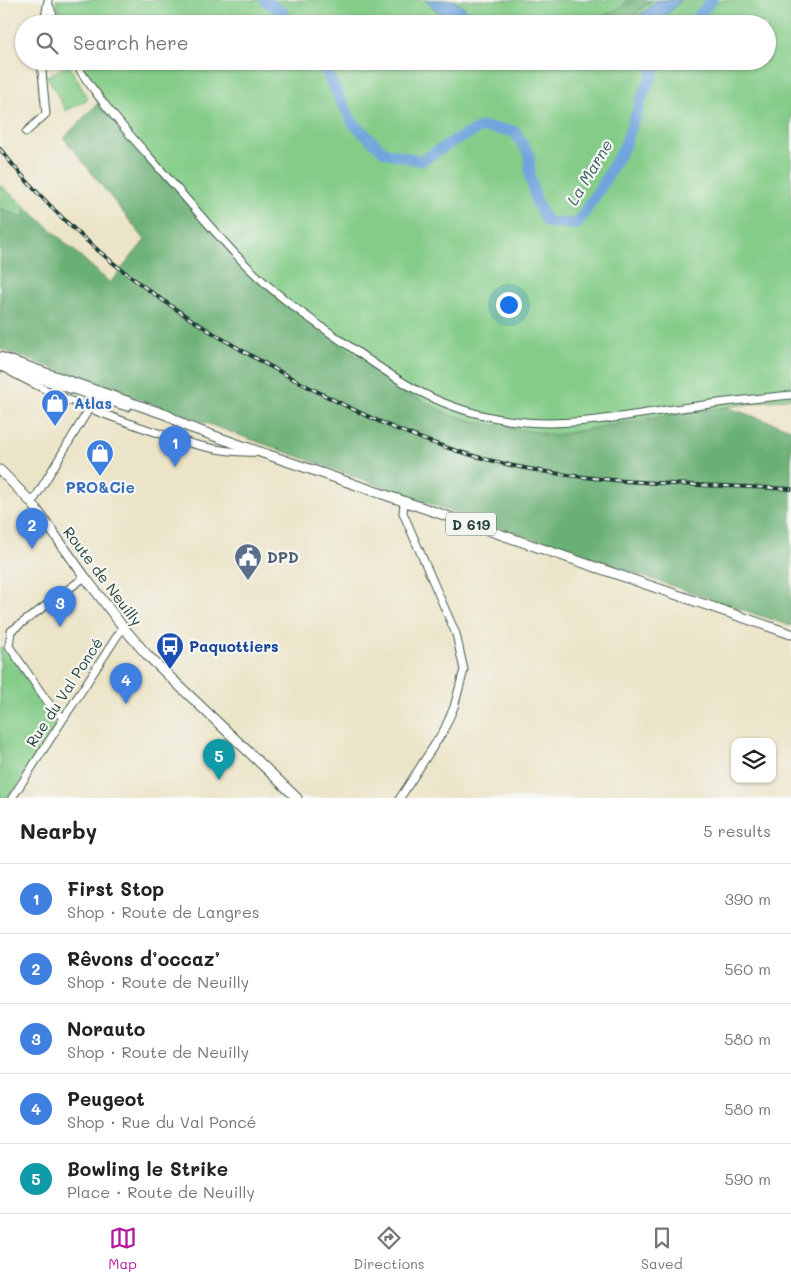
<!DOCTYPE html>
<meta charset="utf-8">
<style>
:root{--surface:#fff;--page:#f2f2f2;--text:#222;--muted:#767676;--line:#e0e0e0;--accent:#b5179e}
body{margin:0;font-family:Mali,sans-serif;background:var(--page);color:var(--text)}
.controls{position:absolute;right:15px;bottom:15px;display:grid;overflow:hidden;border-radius:10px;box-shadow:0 1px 4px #0004}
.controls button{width:45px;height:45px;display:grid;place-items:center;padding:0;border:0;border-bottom:1px solid var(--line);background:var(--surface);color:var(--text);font:25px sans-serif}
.you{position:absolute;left:508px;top:304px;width:18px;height:18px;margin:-12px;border:4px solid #fff;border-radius:50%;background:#1a73e8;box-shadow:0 0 0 8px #1a73e833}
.badge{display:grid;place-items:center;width:32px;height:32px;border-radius:50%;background:var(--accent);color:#fff;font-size:16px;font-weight:700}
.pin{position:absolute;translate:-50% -41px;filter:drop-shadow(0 1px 2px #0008)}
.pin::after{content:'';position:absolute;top:26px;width:18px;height:15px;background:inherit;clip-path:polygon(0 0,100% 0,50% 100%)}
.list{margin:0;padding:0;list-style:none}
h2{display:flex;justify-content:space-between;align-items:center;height:65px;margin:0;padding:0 20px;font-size:21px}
h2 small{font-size:16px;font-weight:400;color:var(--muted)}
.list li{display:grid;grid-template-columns:32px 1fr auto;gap:15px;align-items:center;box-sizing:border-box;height:70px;padding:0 20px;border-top:1px solid var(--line)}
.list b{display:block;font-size:19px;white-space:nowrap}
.list p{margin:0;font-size:16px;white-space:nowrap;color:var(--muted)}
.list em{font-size:16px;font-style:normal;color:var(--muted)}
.icon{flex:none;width:28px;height:28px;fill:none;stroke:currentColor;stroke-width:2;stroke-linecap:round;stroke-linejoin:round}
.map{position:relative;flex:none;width:791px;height:798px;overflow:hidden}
.search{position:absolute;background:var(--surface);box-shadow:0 1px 4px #0004;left:15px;right:15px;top:15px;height:55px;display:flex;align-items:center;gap:12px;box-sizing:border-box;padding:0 18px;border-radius:28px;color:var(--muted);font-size:19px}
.sheet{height:415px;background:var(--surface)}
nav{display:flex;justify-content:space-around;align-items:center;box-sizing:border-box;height:70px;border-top:1px solid var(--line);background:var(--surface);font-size:14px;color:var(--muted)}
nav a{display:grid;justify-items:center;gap:2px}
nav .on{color:var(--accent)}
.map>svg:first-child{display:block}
.green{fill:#84cc88;stroke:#52845e}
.forest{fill:#6bb074;stroke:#457654}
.water{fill:#71a4dd;stroke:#487088}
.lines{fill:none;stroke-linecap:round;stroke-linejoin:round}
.river{stroke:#71a4dd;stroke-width:11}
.minor-casing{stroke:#3e564a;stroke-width:9}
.major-casing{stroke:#3e564a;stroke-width:11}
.minor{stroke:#fff;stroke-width:7}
.major{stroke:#fff;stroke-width:9}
.rail-casing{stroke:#1f3d34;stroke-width:4}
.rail{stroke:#f6f6f2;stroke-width:2;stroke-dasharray:5.5;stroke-linecap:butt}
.labels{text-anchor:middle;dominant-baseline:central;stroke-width:4.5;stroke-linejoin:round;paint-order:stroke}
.shield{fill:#f6f6f2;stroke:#60746d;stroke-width:1}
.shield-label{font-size:14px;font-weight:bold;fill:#1f3d34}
.shop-label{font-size:15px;font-weight:bold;fill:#366cbe;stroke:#f6f6f2;text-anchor:start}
.service-label{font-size:15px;font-weight:bold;fill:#4e5e75;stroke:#f6f6f2;text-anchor:start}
.street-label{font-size:15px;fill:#1f3d34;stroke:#f6f6f2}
.transit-label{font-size:15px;font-weight:bold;fill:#164399;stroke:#f6f6f2;text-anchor:start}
.water-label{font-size:16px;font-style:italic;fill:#385c67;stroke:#f6f6f2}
</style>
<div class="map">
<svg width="791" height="798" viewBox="0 0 791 798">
<rect width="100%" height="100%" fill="#f6f6f2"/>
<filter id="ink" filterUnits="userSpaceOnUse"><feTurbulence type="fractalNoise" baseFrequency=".02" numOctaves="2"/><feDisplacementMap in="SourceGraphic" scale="10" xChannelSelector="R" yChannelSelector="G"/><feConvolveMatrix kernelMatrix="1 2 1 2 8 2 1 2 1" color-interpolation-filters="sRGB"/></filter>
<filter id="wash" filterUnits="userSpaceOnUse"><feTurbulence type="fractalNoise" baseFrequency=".0096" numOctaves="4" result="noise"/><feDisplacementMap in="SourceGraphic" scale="20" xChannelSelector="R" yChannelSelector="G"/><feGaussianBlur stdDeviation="1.12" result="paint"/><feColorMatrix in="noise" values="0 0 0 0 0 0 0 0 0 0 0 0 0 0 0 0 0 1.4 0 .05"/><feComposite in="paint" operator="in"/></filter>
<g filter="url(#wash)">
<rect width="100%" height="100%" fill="#ece4c8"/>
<path class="green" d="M 56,0 L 628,0 C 615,17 587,20 566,24 L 64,24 L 57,6 Z
M 652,0 L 791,0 L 791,398 L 643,419 L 556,435 L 490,425 L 450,415 L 409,394 L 322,331 L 253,278 L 98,103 L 80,61 L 767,61 L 767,24 L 616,24 L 638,12 Z
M 69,65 L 88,99 L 66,111 L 47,76 Z
M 0,185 L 26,207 L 24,217 L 0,209 Z
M 0,647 L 3,647 L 60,721 L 9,798 L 0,798 Z"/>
<path class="forest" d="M 628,0 L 652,0 L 638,12 L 616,24 L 566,24 C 587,20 614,17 628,0 Z
M 98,103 L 253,278 L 322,331 L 409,394 L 450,415 L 490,425 L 556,435 L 726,407 L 791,429 L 791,626 L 450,511 L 0,349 L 0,209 L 24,217 L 26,207 L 110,283 L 145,240 L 64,138 Z"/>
<path class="water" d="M 425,0 L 453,0 L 487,24 L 456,24 L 438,12 Z
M 658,0 L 681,0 L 671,11 L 649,24 L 623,24 L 644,12 Z"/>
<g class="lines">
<path class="river" d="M 265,0 L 283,13 L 291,24
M 691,24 L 712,0
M 320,61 L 353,123 L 384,152 L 421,161 L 452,142 L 482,127 L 514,131 L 529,154 L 530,176 L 536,201 L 547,222 L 577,224 L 601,187 L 625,145 L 644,92 L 659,61"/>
</g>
</g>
<g filter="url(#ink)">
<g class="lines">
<g class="minor-casing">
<path id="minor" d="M 48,2 L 56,24
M 44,24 L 48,0
M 74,61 C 100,103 134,139 166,176 C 195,208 222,242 253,272 C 282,300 316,323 349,346 C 402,384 441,410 508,420 C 561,428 613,418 667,410 C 708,404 749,399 791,395
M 26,132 L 46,114 L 41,61
M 11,372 C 51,394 93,411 135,425 C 175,439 215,454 258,452
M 32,503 L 89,409
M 63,718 L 47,701 L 9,646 L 11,631 L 85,577
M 12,798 L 123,627
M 400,798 L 444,730 L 454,707 L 464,670 L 456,634 L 403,513 L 404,502"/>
</g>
<g class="major-casing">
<path id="major" d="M 0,357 L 138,405 L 167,415 L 186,426 L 260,452 L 791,634
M 0,366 L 127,406
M 0,470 L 32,503 L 85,577 L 123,627 L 148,656 L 297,798"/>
</g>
<use href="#minor" class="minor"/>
<use href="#major" class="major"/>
<g class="rail-casing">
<path id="rail" d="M 0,149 C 78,248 176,316 286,375 C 364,417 432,449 519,467 C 608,485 700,484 791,489"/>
</g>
<use href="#rail" class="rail"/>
</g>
</g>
<defs>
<g id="shop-pin" transform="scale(1.4375)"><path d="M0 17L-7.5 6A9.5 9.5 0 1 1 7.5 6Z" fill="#3f7fe0" stroke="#f6f6f2"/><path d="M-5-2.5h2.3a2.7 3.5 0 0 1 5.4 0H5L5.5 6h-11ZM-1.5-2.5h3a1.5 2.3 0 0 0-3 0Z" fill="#fff"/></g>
<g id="civic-pin" transform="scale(1.4375)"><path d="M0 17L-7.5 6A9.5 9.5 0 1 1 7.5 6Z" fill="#5c6f8a" stroke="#f6f6f2"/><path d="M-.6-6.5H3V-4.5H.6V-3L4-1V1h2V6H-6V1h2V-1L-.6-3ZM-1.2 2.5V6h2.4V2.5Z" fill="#fff"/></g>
<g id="bus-pin" transform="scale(1.4375)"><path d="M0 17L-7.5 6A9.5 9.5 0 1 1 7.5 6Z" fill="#1a4fb4" stroke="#f6f6f2"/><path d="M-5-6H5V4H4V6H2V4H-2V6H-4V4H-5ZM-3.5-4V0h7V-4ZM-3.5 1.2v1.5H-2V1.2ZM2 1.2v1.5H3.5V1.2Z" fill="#fff"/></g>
</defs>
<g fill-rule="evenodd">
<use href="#shop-pin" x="55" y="403"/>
<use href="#shop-pin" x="100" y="453"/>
<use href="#civic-pin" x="248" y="557"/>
<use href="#bus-pin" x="170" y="646"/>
</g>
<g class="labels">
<rect class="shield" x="446" y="512.5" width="50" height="23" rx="4"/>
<g class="shield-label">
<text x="471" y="524">D 619</text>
</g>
<g class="shop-label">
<text x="74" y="403">Atlas</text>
<text x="100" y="487" text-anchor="middle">PRO&amp;Cie</text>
</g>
<g class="service-label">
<text x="267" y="557">DPD</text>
</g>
<g class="street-label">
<text transform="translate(103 576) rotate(53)">Route de Neuilly</text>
<text transform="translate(64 692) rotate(-57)">Rue du Val Poncé</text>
</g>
<g class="transit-label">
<text x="189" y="646">Paquottiers</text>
</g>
<g class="water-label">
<text transform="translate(589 172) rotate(-59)">La Marne</text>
</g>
</g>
</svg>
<div class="controls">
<button><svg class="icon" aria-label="layers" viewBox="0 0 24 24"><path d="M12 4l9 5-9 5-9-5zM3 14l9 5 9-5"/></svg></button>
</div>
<div class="you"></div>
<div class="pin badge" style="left:175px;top:467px;background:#3f7fe0">1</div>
<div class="pin badge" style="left:32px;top:549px;background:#3f7fe0">2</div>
<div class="pin badge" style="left:60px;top:627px;background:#3f7fe0">3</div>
<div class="pin badge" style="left:126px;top:704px;background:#3f7fe0">4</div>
<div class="pin badge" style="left:219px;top:780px;background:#0f9aa8">5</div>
<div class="search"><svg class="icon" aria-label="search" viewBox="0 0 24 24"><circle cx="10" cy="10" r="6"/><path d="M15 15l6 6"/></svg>Search here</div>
</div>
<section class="sheet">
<h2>Nearby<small>5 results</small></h2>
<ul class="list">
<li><span class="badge" style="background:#3f7fe0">1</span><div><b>First Stop</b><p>Shop · Route de Langres</p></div><em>390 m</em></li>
<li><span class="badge" style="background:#3f7fe0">2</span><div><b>Rêvons d’occaz’</b><p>Shop · Route de Neuilly</p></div><em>560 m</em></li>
<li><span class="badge" style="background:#3f7fe0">3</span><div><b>Norauto</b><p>Shop · Route de Neuilly</p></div><em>580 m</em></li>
<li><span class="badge" style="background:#3f7fe0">4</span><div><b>Peugeot</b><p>Shop · Rue du Val Poncé</p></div><em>580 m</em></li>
<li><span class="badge" style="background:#0f9aa8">5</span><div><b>Bowling le Strike</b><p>Place · Route de Neuilly</p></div><em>590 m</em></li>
</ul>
</section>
<nav>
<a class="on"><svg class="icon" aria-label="map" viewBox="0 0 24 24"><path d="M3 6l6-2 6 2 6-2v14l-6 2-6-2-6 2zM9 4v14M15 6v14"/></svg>Map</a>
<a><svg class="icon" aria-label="directions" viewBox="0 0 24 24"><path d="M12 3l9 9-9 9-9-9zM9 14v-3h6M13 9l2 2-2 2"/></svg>Directions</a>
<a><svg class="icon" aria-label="saved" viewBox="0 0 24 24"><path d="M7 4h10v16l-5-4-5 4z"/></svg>Saved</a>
</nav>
